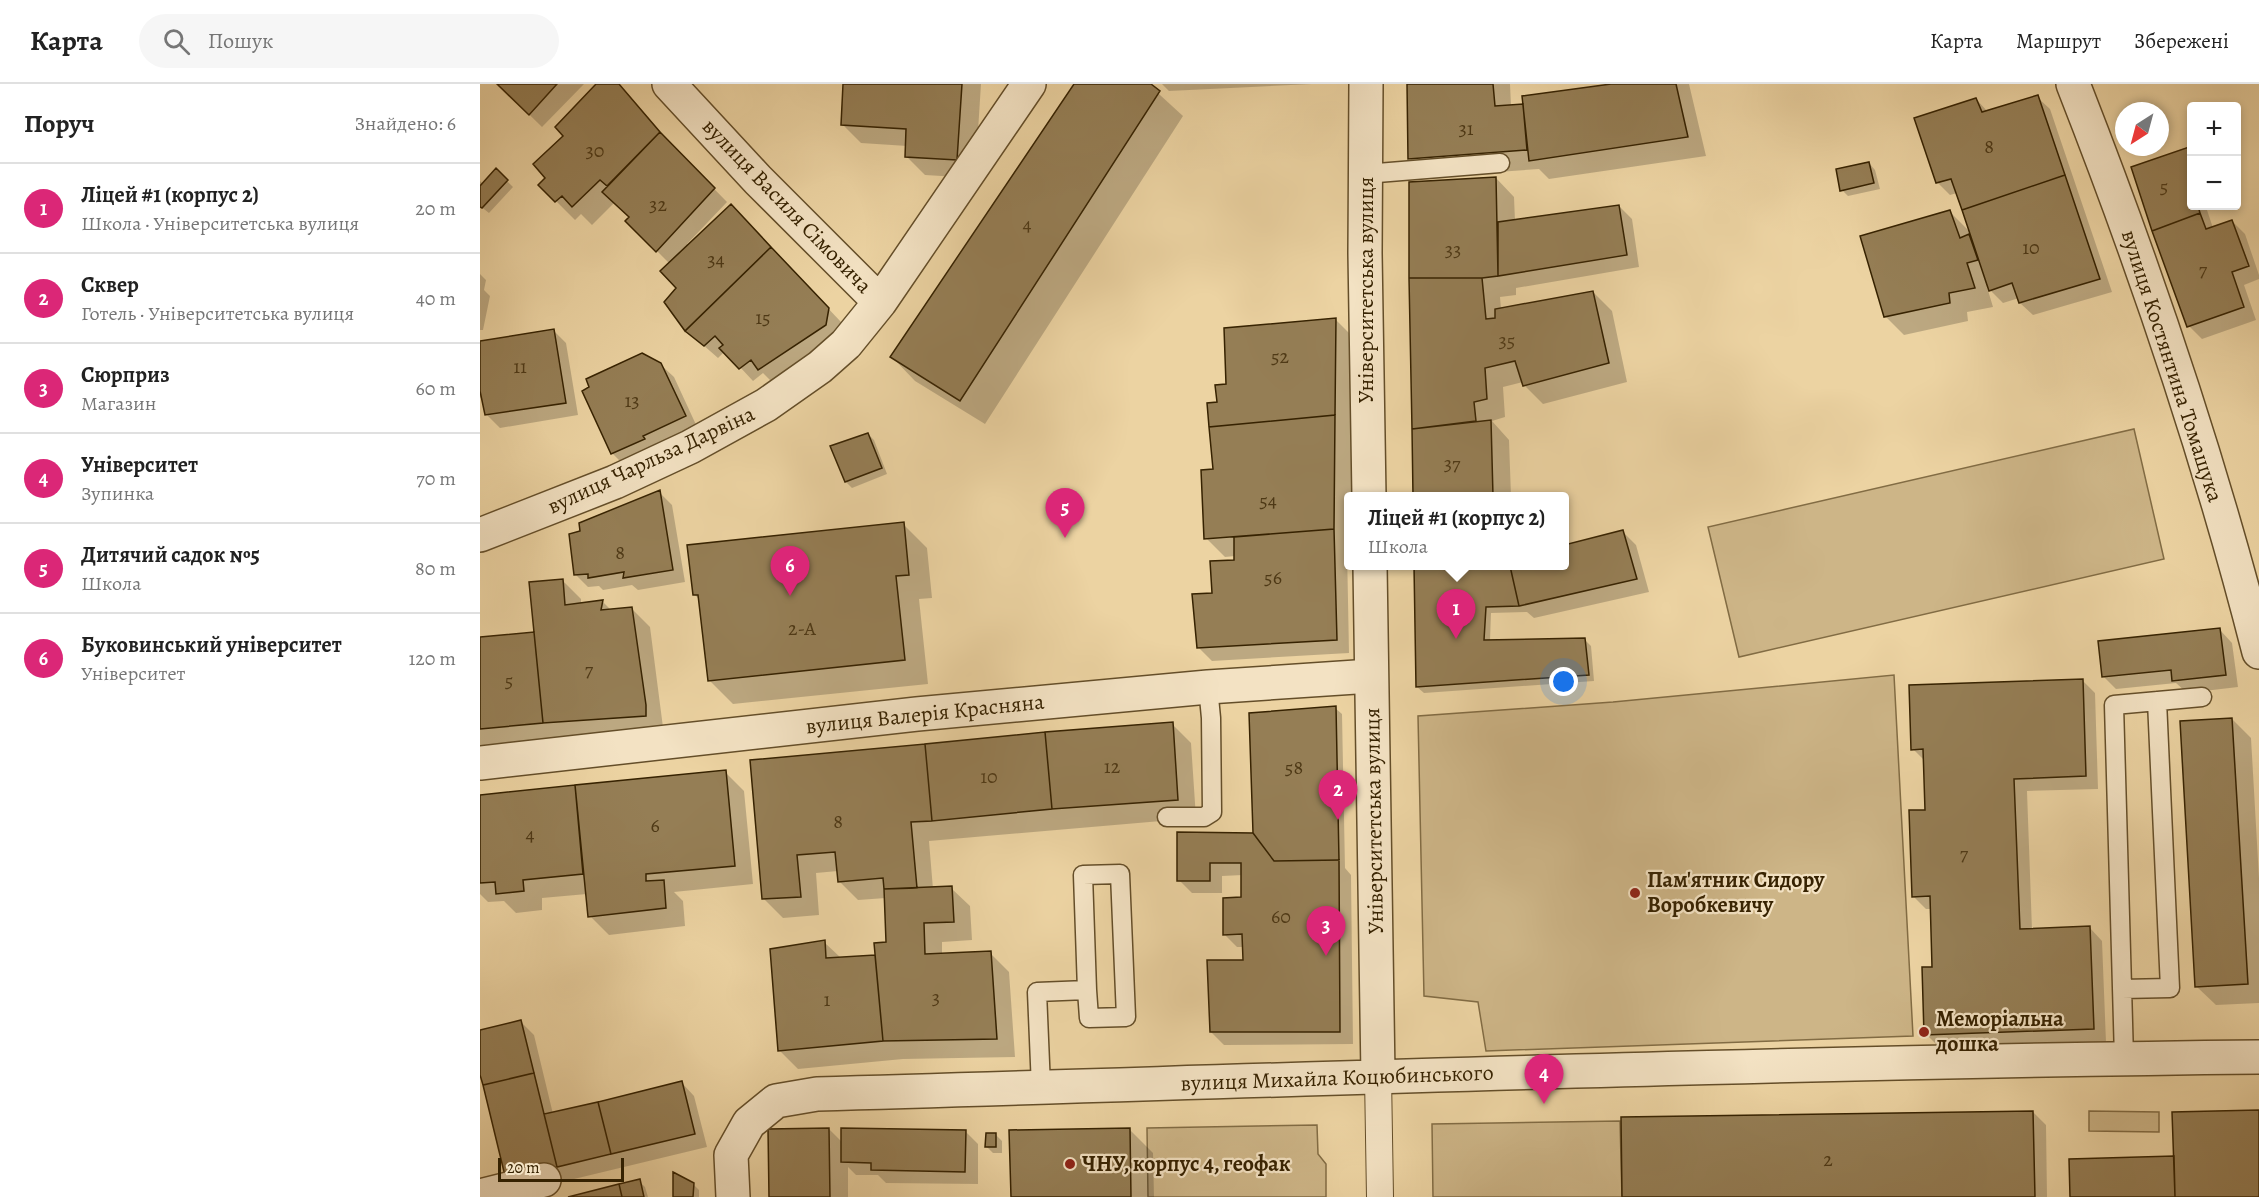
<!DOCTYPE html>
<html lang="uk">
<meta charset="utf-8">
<style>
:root{--surface:#fff;--page:#f6f6f6;--text:#222;--muted:#767676;--line:#e0e0e0;--accent:#db2777}
body{margin:0;font-family:Alegreya,serif;background:var(--page);color:var(--text)}
.controls{position:absolute;right:18px;top:18px;display:grid;overflow:hidden;border-radius:6px;box-shadow:0 3px 9px #0003}
.controls button{width:54px;height:54px;display:grid;place-items:center;padding:0;border:0;border-bottom:2px solid var(--line);background:var(--surface);color:var(--text);font:30px sans-serif}
.compass{position:absolute;left:1635px;top:18px;width:54px;height:54px;border-radius:50%;background:var(--surface);box-shadow:0 3px 9px #0003;rotate:216deg}
.scale{position:absolute;left:18px;bottom:15px;width:126px;box-sizing:border-box;padding-left:6px;border:3px solid #362201;border-top:0;font-size:16px;line-height:21px;white-space:nowrap;color:#362201;-webkit-text-stroke:4px #f3e2c3;paint-order:stroke}
.you{position:absolute;left:1084px;top:598px;width:21px;height:21px;margin:-15px;border:4px solid #fff;border-radius:50%;background:#1a73e8;box-shadow:0 0 0 9px #1a73e833}
.badge{display:grid;place-items:center;width:39px;height:39px;border-radius:50%;background:var(--accent);color:#fff;font-size:20px;font-weight:700}
.pin{position:absolute;translate:-50% -50px;filter:drop-shadow(0 2px 3px #0008)}
.pin::after{content:'';position:absolute;top:32px;width:21px;height:18px;background:inherit;clip-path:polygon(0 0,100% 0,50% 100%)}
.popup{position:absolute;left:864px;top:408px;width:225px;height:78px;box-sizing:border-box;display:grid;place-content:center;border-radius:6px;background:var(--surface);filter:drop-shadow(0 2px 4px #0005);font-size:20px;white-space:nowrap;color:var(--muted)}
.popup b{font-size:22px;color:var(--text)}
.popup::after{content:'';position:absolute;left:50%;top:100%;margin-left:-12px;border:12px solid transparent;border-top-color:var(--surface)}
.list{margin:0;padding:0;list-style:none}
h2{display:flex;justify-content:space-between;align-items:center;height:78px;margin:0;padding:0 24px;font-size:26px}
h2 small{font-size:20px;font-weight:400;color:var(--muted)}
.list li{display:grid;grid-template-columns:39px 1fr auto;gap:18px;align-items:center;box-sizing:border-box;height:90px;padding:0 24px;border-top:2px solid var(--line)}
.list b{display:block;font-size:22px;white-space:nowrap}
.list p{margin:0;font-size:20px;white-space:nowrap;color:var(--muted)}
.list em{font-size:20px;font-style:normal;color:var(--muted)}
.icon{flex:none;width:33px;height:33px;fill:none;stroke:currentColor;stroke-width:2;stroke-linecap:round;stroke-linejoin:round}
.map{position:relative;flex:none;width:1779px;height:1113px;overflow:hidden}
header{display:flex;align-items:center;gap:36px;box-sizing:border-box;height:84px;padding:0 30px;background:var(--surface);border-bottom:2px solid var(--line)}
header strong{font-size:28px}
nav{display:flex;gap:33px;margin-inline-start:auto;font-size:21px}
.search{width:420px;height:54px;background:var(--page);display:flex;align-items:center;gap:15px;box-sizing:border-box;padding:0 21px;border-radius:33px;color:var(--muted);font-size:22px}
main{display:flex}
aside{flex:1;background:var(--surface)}
.map>svg:first-child{display:block}
.green{fill:#cdb587;stroke:#826c44;stroke-width:1.5}
.shadow{fill:#0003}
.building{fill:#957e55;stroke:#362201;stroke-width:1.5}
.lines{fill:none;stroke-linecap:round;stroke-linejoin:round}
.service-casing{stroke:#644e29;stroke-width:21}
.pedestrian-casing{stroke:#644e29;stroke-width:28}
.minor-casing{stroke:#644e29;stroke-width:36}
.tertiary-casing{stroke:#644e29;stroke-width:36}
.service{stroke:#f3e2c3;stroke-width:18}
.pedestrian{stroke:#f3e2c3;stroke-width:26}
.minor{stroke:#f3e2c3;stroke-width:33}
.tertiary{stroke:#f3e2c3;stroke-width:33}
.poi-dot{fill:#8f2418;stroke:#f3e2c3;stroke-width:2}
.labels{text-anchor:middle;dominant-baseline:central;stroke-width:4.5;stroke-linejoin:round;paint-order:stroke}
.number-label{font-size:20px;fill:#4e3916}
.street-label{font-size:22px;fill:#362201;stroke:#f3e2c3}
.poi-label{font-size:22px;font-weight:bold;fill:#362201;stroke:#f3e2c3;text-anchor:start}
</style>
<header>
<strong>Карта</strong>
<div class="search"><svg class="icon" aria-label="search" viewBox="0 0 24 24"><circle cx="10" cy="10" r="6"/><path d="M15 15l6 6"/></svg>Пошук</div>
<nav><a>Карта</a><a>Маршрут</a><a>Збережені</a></nav>
</header>
<main>
<aside>
<h2>Поруч<small>Знайдено: 6</small></h2>
<ul class="list">
<li><span class="badge">1</span><div><b>Ліцей #1 (корпус 2)</b><p>Школа · Університетська вулиця</p></div><em>20 m</em></li>
<li><span class="badge">2</span><div><b>Сквер</b><p>Готель · Університетська вулиця</p></div><em>40 m</em></li>
<li><span class="badge">3</span><div><b>Сюрприз</b><p>Магазин</p></div><em>60 m</em></li>
<li><span class="badge">4</span><div><b>Університет</b><p>Зупинка</p></div><em>70 m</em></li>
<li><span class="badge">5</span><div><b>Дитячий садок №5</b><p>Школа</p></div><em>80 m</em></li>
<li><span class="badge">6</span><div><b>Буковинський університет</b><p>Університет</p></div><em>120 m</em></li>
</ul>
</aside>
<div class="map">
<svg width="1779" height="1113" viewBox="0 0 1779 1113">
<rect width="100%" height="100%" fill="#ecd3a2"/>
<filter id="stains"><feTurbulence type="fractalNoise" baseFrequency=".00333" numOctaves="4"/><feColorMatrix values="0 0 0 0 .2 0 0 0 0 .09 0 0 0 0 .02 0 0 0 .5 -.17"/></filter>
<radialGradient id="worn" r=".72"><stop offset=".6" stop-color="#630" stop-opacity="0"/><stop offset="1" stop-color="#630" stop-opacity=".3"/></radialGradient>
<path class="green" d="M 1654,345 L 1684,475 L 1259,573 L 1228,443 Z
M 1414,591 L 1433,952 L 1006,967 L 998,918 L 944,912 L 938,632 L 1133,618 Z
M 1609,1027 L 1679,1028 L 1679,1048 L 1609,1047 Z
M 1140,1037 L 1142,1113 L 953,1113 L 952,1040 Z
M 837,1041 L 838,1070 L 846,1080 L 846,1113 L 668,1113 L 667,1044 Z"/>
<path class="shadow" d="M 18,0 L 104,0 L 62,43 Z
M 118,0 L 139,0 L 198,68 L 247,118 L 207,160 L 209,162 L 264,135 L 361,238 L 358,254 L 292,298 L 283,289 L 273,297 L 245,267 L 238,274 L 206,246 L 198,204 L 190,180 L 147,137 L 151,134 L 135,118 L 112,141 L 101,130 L 95,136 L 60,101 L 67,94 L 85,52 Z
M 365,0 L 501,0 L 495,94 L 445,91 L 426,72 L 427,62 L 381,59 L 362,40 Z
M 596,0 L 668,0 L 703,32 L 505,340 L 435,297 L 412,273 Z
M 682,0 L 832,0 L 689,7 Z
M 928,0 L 1030,0 L 1031,22 L 1142,0 L 1209,0 L 1226,72 L 1069,95 L 1059,85 L 948,93 L 929,74 Z
M 1557,13 L 1570,25 L 1632,208 L 1553,231 L 1540,219 L 1539,214 L 1523,219 L 1507,203 L 1513,223 L 1487,228 L 1488,237 L 1424,251 L 1405,232 L 1470,128 L 1491,149 L 1477,109 L 1470,111 L 1457,98 L 1496,15 L 1508,28 Z
M 1389,79 L 1395,86 L 1400,105 L 1368,112 L 1362,106 Z
M 16,86 L 33,103 L 9,129 L 0,122 L 0,97 L 3,100 Z
M 1016,94 L 1034,113 L 1035,137 L 1139,122 L 1152,135 L 1159,183 L 1036,204 L 1036,211 L 1020,213 L 1021,225 L 1113,208 L 1132,227 L 1147,298 L 1063,320 L 1044,301 L 1043,298 L 1023,303 L 1025,333 L 1012,337 L 1029,356 L 1031,412 L 934,412 L 930,100 Z
M 1712,122 L 1739,122 L 1727,126 L 1733,144 L 1752,137 L 1765,150 L 1779,191 L 1779,195 L 1764,201 L 1776,236 L 1722,255 L 1709,242 Z
M 0,190 L 6,196 L 4,206 L 10,212 L 3,246 L 0,246 Z
M 855,235 L 874,254 L 873,412 L 868,412 L 867,464 L 869,569 L 732,577 L 719,564 L 733,511 L 755,477 L 755,472 L 745,473 L 726,454 L 735,386 L 738,320 L 748,301 Z
M 73,246 L 86,259 L 98,331 L 20,344 L 7,331 L 4,317 L 0,313 L 0,258 Z
M 180,280 L 194,293 L 218,345 L 145,382 L 132,369 Z
M 388,350 L 394,356 L 407,390 L 372,404 L 366,398 L 352,363 Z
M 179,408 L 192,421 L 205,498 L 158,506 L 152,501 L 123,506 L 119,502 L 108,503 L 95,490 L 101,448 Z
M 423,440 L 447,464 L 452,514 L 439,515 L 448,600 L 253,620 L 229,596 L 220,516 L 214,510 Z
M 1143,448 L 1156,461 L 1169,508 L 1054,534 L 1047,528 L 1011,529 L 1010,557 L 1105,556 L 1111,562 L 1114,597 L 944,609 L 937,603 L 937,482 L 1084,482 L 1084,463 Z
M 82,496 L 101,515 L 101,520 L 122,517 L 131,526 L 151,524 L 170,543 L 184,651 L 0,665 L 0,555 L 55,550 Z
M 1740,546 L 1752,559 L 1758,603 L 1707,609 L 1696,599 L 1636,605 L 1623,592 Z
M 1602,596 L 1615,609 L 1618,705 L 1547,707 L 1552,846 L 1610,844 L 1622,857 L 1626,958 L 1459,963 L 1446,950 L 1454,885 L 1452,825 L 1446,825 L 1433,812 L 1446,727 L 1445,677 L 1433,665 Z
M 855,624 L 862,630 L 865,784 L 871,791 L 873,960 L 744,961 L 731,948 L 764,877 L 764,863 L 757,863 L 744,850 L 763,815 L 763,791 L 742,792 L 742,809 L 712,809 L 699,796 L 772,751 Z
M 1752,635 L 1771,654 L 1779,794 L 1779,919 L 1736,921 L 1717,903 Z
M 692,640 L 711,659 L 716,734 L 449,757 L 453,805 L 471,804 L 490,822 L 492,856 L 462,858 L 462,871 L 510,869 L 529,888 L 535,973 L 423,975 L 318,985 L 299,966 L 344,858 L 361,874 L 397,872 L 408,860 L 406,814 L 378,816 L 359,797 L 358,787 L 336,789 L 339,831 L 303,834 L 284,815 L 271,677 Z
M 245,688 L 264,707 L 273,800 L 194,808 L 203,817 L 205,842 L 129,851 L 110,832 L 107,810 L 62,814 L 62,826 L 36,829 L 24,817 L 8,818 L 0,810 L 0,712 Z
M 41,938 L 54,951 L 73,1030 L 202,999 L 214,1012 L 227,1063 L 40,1108 L 0,985 L 0,948 Z
M 1553,1028 L 1566,1041 L 1567,1113 L 1143,1113 Z
M 349,1045 L 363,1059 L 485,1047 L 498,1060 L 498,1100 L 406,1099 L 398,1091 L 376,1091 L 368,1083 L 368,1113 L 291,1113 Z
M 649,1045 L 673,1069 L 674,1113 L 532,1113 Z
M 516,1051 L 522,1057 L 522,1069 L 513,1069 L 507,1063 Z
M 159,1097 L 165,1103 L 168,1113 L 94,1113 Z
M 213,1100 L 219,1106 L 219,1113 L 194,1113 Z"/>
<path class="building" d="M 17,0 L 77,0 L 49,31 Z
M 116,0 L 139,0 L 180,48 L 127,102 L 120,96 L 92,123 L 82,112 L 75,118 L 58,101 L 65,94 L 53,80 L 83,52 L 75,43 Z
M 363,0 L 482,0 L 477,76 L 425,73 L 426,45 L 361,41 Z
M 594,0 L 671,0 L 680,7 L 480,317 L 410,273 Z
M 927,0 L 1013,0 L 1015,22 L 1043,20 L 1047,66 L 928,75 Z
M 1131,0 L 1196,0 L 1208,53 L 1049,77 L 1042,12 Z
M 1558,11 L 1585,91 L 1482,126 L 1471,95 L 1456,99 L 1434,34 L 1496,14 L 1502,28 Z
M 180,48 L 235,104 L 176,168 L 145,137 L 149,133 L 122,108 Z
M 1712,62 L 1712,122 L 1718,122 L 1720,129 L 1672,147 L 1651,83 Z
M 1389,78 L 1394,99 L 1360,107 L 1356,85 Z
M 16,84 L 28,96 L 2,124 L 0,123 L 0,102 Z
M 1585,91 L 1620,195 L 1539,219 L 1532,199 L 1509,207 L 1482,126 Z
M 1016,93 L 1018,192 L 1002,194 L 929,194 L 929,98 Z
M 251,120 L 291,163 L 205,247 L 184,218 L 196,204 L 180,187 Z
M 1139,121 L 1147,171 L 1018,192 L 1018,138 Z
M 1470,126 L 1480,154 L 1489,150 L 1498,176 L 1487,179 L 1495,204 L 1469,209 L 1470,219 L 1404,233 L 1380,152 Z
M 1720,129 L 1726,145 L 1752,136 L 1769,182 L 1752,188 L 1764,223 L 1707,243 L 1672,147 Z
M 291,163 L 349,224 L 346,241 L 278,286 L 271,276 L 259,285 L 239,264 L 243,261 L 235,252 L 224,262 L 205,247 Z
M 929,194 L 1002,194 L 1006,235 L 1015,234 L 1015,225 L 1113,207 L 1129,279 L 1043,302 L 1035,277 L 1005,284 L 1007,315 L 994,318 L 996,337 L 932,345 Z
M 856,234 L 855,331 L 729,343 L 727,319 L 737,318 L 735,301 L 746,300 L 744,244 Z
M 74,245 L 86,319 L 5,331 L 0,307 L 0,257 Z
M 162,269 L 181,279 L 206,332 L 163,352 L 165,355 L 131,370 L 102,307 L 109,303 L 106,295 Z
M 855,331 L 854,445 L 724,455 L 721,386 L 733,385 L 729,343 Z
M 1011,336 L 1013,412 L 933,412 L 932,345 Z
M 388,349 L 402,384 L 365,398 L 350,362 Z
M 180,406 L 193,486 L 143,494 L 144,488 L 108,494 L 108,490 L 94,491 L 89,450 L 100,447 L 99,439 Z
M 424,438 L 429,491 L 416,492 L 425,576 L 228,597 L 218,511 L 213,511 L 207,461 Z
M 854,445 L 857,556 L 717,564 L 712,510 L 732,509 L 730,477 L 754,476 L 754,453 Z
M 1143,446 L 1157,495 L 1039,522 L 1030,482 L 1084,482 L 1084,461 Z
M 934,482 L 1030,482 L 1039,522 L 1006,523 L 1004,556 L 1105,554 L 1109,591 L 936,603 Z
M 83,495 L 85,521 L 123,516 L 121,526 L 152,523 L 166,621 L 166,632 L 63,639 L 49,498 Z
M 1740,544 L 1746,591 L 1692,597 L 1691,586 L 1622,593 L 1618,557 Z
M 54,548 L 63,639 L 0,645 L 0,553 Z
M 1603,595 L 1606,692 L 1534,695 L 1540,845 L 1610,842 L 1614,945 L 1444,951 L 1442,883 L 1452,883 L 1450,812 L 1432,813 L 1429,726 L 1445,726 L 1443,665 L 1431,666 L 1429,601 Z
M 856,622 L 859,776 L 794,777 L 773,749 L 769,629 Z
M 1752,634 L 1768,900 L 1715,903 L 1700,637 Z
M 693,638 L 698,716 L 572,725 L 565,648 Z
M 565,648 L 572,725 L 452,737 L 445,660 Z
M 445,660 L 452,737 L 431,738 L 437,804 L 404,805 L 403,794 L 358,798 L 355,768 L 317,771 L 321,813 L 282,815 L 270,676 Z
M 246,686 L 255,782 L 166,790 L 166,797 L 184,796 L 186,824 L 108,833 L 95,701 Z
M 95,701 L 103,790 L 43,796 L 44,807 L 16,810 L 15,798 L 0,799 L 0,711 Z
M 697,748 L 773,749 L 794,777 L 859,776 L 860,948 L 730,948 L 727,876 L 763,876 L 762,850 L 743,851 L 743,814 L 761,813 L 761,779 L 730,779 L 730,797 L 697,797 Z
M 472,802 L 474,838 L 444,839 L 445,870 L 511,867 L 517,955 L 403,957 L 394,859 L 406,858 L 404,805 Z
M 345,856 L 346,874 L 395,871 L 403,957 L 298,967 L 290,865 Z
M 41,936 L 54,989 L 3,1001 L 0,991 L 0,946 Z
M 54,989 L 77,1083 L 26,1096 L 3,1001 Z
M 202,997 L 215,1050 L 131,1070 L 118,1018 Z
M 118,1018 L 131,1070 L 77,1083 L 64,1030 Z
M 1779,1026 L 1779,1113 L 1695,1113 L 1692,1028 Z
M 1553,1027 L 1555,1113 L 1142,1113 L 1141,1033 Z
M 349,1044 L 350,1113 L 289,1113 L 288,1045 Z
M 361,1044 L 486,1046 L 485,1088 L 391,1086 L 391,1079 L 361,1078 Z
M 650,1044 L 651,1113 L 531,1113 L 529,1046 Z
M 506,1049 L 516,1049 L 516,1063 L 505,1063 Z
M 1694,1072 L 1695,1113 L 1590,1113 L 1589,1075 Z
M 193,1088 L 214,1099 L 213,1113 L 193,1113 Z
M 160,1095 L 164,1113 L 142,1113 L 139,1100 Z
M 139,1100 L 142,1113 L 88,1113 Z"/>
<g class="lines">
<g class="service-casing">
<path id="service" d="M 885,90 L 1020,79
M 687,733 L 724,733 L 732,728 L 731,634 L 728,603
M 1642,905 L 1690,904 L 1677,617
M 1644,974 L 1634,621 L 1722,613
M 561,1003 L 557,908 L 607,906 L 603,791 L 640,790 L 646,933 L 609,934 L 607,906"/>
</g>
<g class="pedestrian-casing">
<path id="pedestrian" d="M 898,992 L 900,1113"/>
</g>
<g class="minor-casing">
<path id="minor" d="M 189,0 L 278,96 L 400,218
M 0,451 L 135,398 L 210,363 L 286,321 L 340,283 L 366,260 L 400,218 L 549,0
M 0,679 L 437,630 L 728,603 L 891,592
M 0,1112 L 64,1096"/>
</g>
<g class="tertiary-casing">
<path id="tertiary" d="M 886,0 L 885,169 L 889,412
M 1593,0 C 1666,186 1730,375 1779,568
M 890,482 L 898,992
M 253,1113 L 251,1071 L 269,1039 L 296,1017 L 337,1010 C 818,996 1298,978 1779,973"/>
</g>
<use href="#service" class="service"/>
<use href="#pedestrian" class="pedestrian"/>
<use href="#minor" class="minor"/>
<use href="#tertiary" class="tertiary"/>
</g>
<g class="poi-dot">
<circle cx="1155" cy="809" r="6"/>
<circle cx="1444" cy="948" r="6"/>
<circle cx="590" cy="1080" r="6"/>
</g>
<g class="labels">
<g class="number-label">
<text x="986" y="44">31</text>
<text x="1509" y="62">8</text>
<text x="115" y="66">30</text>
<text x="1684" y="102">5</text>
<text x="178" y="120">32</text>
<text x="547" y="140">4</text>
<text x="1551" y="163">10</text>
<text x="973" y="165">33</text>
<text x="236" y="175">34</text>
<text x="1723" y="185">7</text>
<text x="283" y="233">15</text>
<text x="1027" y="256">35</text>
<text x="800" y="272">52</text>
<text x="40" y="282">11</text>
<text x="152" y="316">13</text>
<text x="972" y="379">37</text>
<text x="788" y="416">54</text>
<text x="140" y="468">8</text>
<text x="793" y="493">56</text>
<text x="322" y="544">2-А</text>
<text x="109" y="585">7</text>
<text x="29" y="596">5</text>
<text x="632" y="682">12</text>
<text x="814" y="683">58</text>
<text x="509" y="692">10</text>
<text x="358" y="737">8</text>
<text x="175" y="741">6</text>
<text x="50" y="750">4</text>
<text x="1484" y="769">7</text>
<text x="801" y="832">60</text>
<text x="456" y="913">3</text>
<text x="347" y="915">1</text>
<text x="1348" y="1075">2</text>
</g>
<g class="street-label">
<text transform="translate(307 122) rotate(46)">вулиця Василя Сімовича</text>
<text transform="translate(886 206) rotate(-90)">Університетська вулиця</text>
<text transform="translate(1692 282) rotate(72)">вулиця Костянтина Томащука</text>
<text transform="translate(171 376) rotate(-25)">вулиця Чарльза Дарвіна</text>
<text transform="translate(445 630) rotate(-6)">вулиця Валерія Красняна</text>
<text transform="translate(894 737) rotate(-91)">Університетська вулиця</text>
<text transform="translate(857 994) rotate(-2)">вулиця Михайла Коцюбинського</text>
</g>
<g class="poi-label">
<text x="1167" y="796">Пам'ятник Сидору<tspan x="1167" dy="25">Воробкевичу</tspan></text>
<text x="1456" y="935">Меморіальна<tspan x="1456" dy="25">дошка</tspan></text>
<text x="602" y="1080">ЧНУ, корпус 4, геофак</text>
</g>
</g>
<rect width="100%" height="100%" filter="url(#stains)"/>
<rect width="100%" height="100%" fill="url(#worn)"/>
</svg>
<div class="controls">
<button>+</button>
<button>−</button>
</div>
<svg class="compass" viewBox="-18 -18 36 36"><path d="M0-13l5 13h-10z" fill="#e53935"/><path d="M0 13l5-13h-10z" fill="#767676"/></svg>
<div class="scale">20 m</div>
<div class="you"></div>
<div class="pin badge" style="left:976px;top:555px">1</div>
<div class="popup"><b>Ліцей #1 (корпус 2)</b>Школа</div>
<div class="pin badge" style="left:858px;top:736px">2</div>
<div class="pin badge" style="left:846px;top:872px">3</div>
<div class="pin badge" style="left:1064px;top:1020px">4</div>
<div class="pin badge" style="left:585px;top:454px">5</div>
<div class="pin badge" style="left:310px;top:512px">6</div>
</div>
</main>
